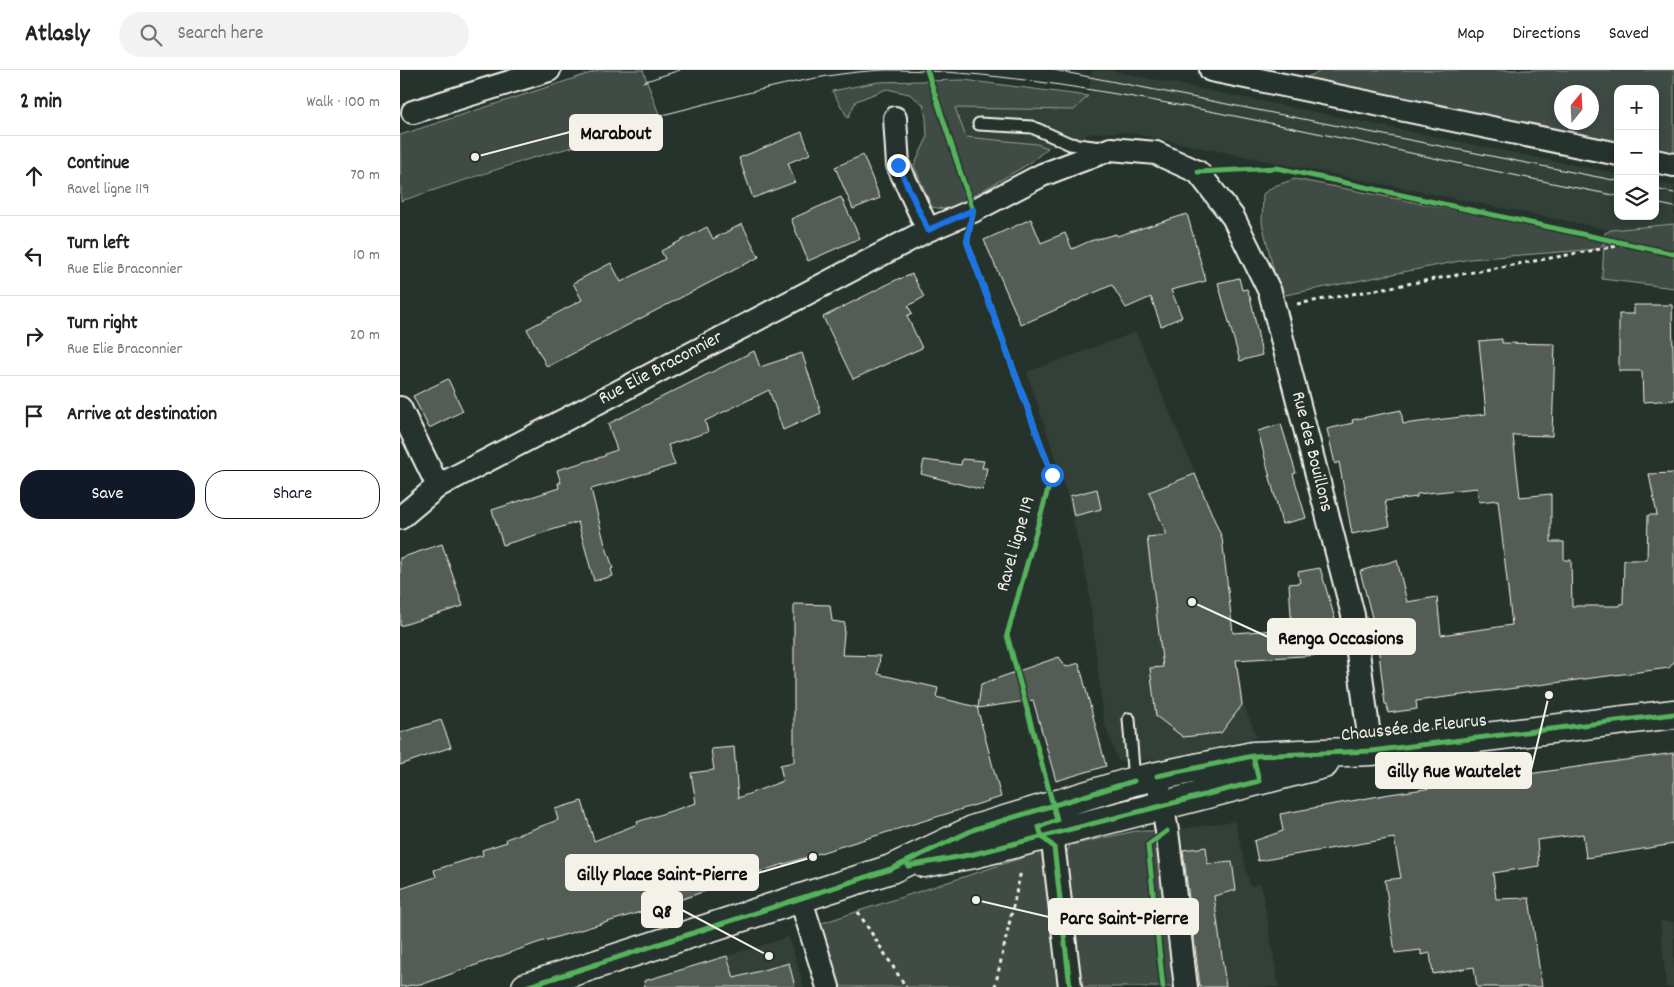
<!DOCTYPE html>
<meta charset="utf-8">
<style>
:root{--surface:#fff;--page:#f2f2f2;--text:#222;--muted:#767676;--line:#e0e0e0;--accent:#111827}
body{margin:0;font-family:Dekko,sans-serif;background:var(--page);color:var(--text)}
.controls{position:absolute;right:15px;top:15px;display:grid;overflow:hidden;border-radius:10px;box-shadow:0 2px 12px #0003}
.controls button{width:45px;height:45px;display:grid;place-items:center;padding:0;border:0;border-bottom:1px solid var(--line);background:var(--surface);color:var(--text);font:25px sans-serif}
.compass{position:absolute;left:1154px;top:15px;width:45px;height:45px;border-radius:50%;background:var(--surface);box-shadow:0 2px 12px #0003;rotate:18deg}
.stop{position:absolute;width:15px;height:15px;margin:-11px;border:4px solid #1a73e8;border-radius:50%;background:#fff}
.stop.end{background:#1a73e8;border-color:#fff;box-shadow:0 1px 5px #0008}
.list{margin:0;padding:0;list-style:none}
h2{display:flex;justify-content:space-between;align-items:center;height:65px;margin:0;padding:0 20px;font-size:21px}
h2 small{font-size:16px;font-weight:400;color:var(--muted)}
.list li{display:grid;grid-template-columns:32px 1fr auto;gap:15px;align-items:center;box-sizing:border-box;height:80px;padding:0 20px;border-top:1px solid var(--line)}
.list b{display:block;font-size:19px;white-space:nowrap}
.list p{margin:0;font-size:16px;white-space:nowrap;color:var(--muted)}
.list em{font-size:16px;font-style:normal;color:var(--muted)}
.actions{display:flex;gap:10px;padding:15px 20px}
.actions a{flex:1;padding:11px 0;border:1px solid var(--accent);border-radius:20px;text-align:center;font-size:18px;color:var(--accent)}
.actions .main{background:var(--accent);color:#fff}
.icon{flex:none;width:28px;height:28px;fill:none;stroke:currentColor;stroke-width:2;stroke-linecap:round;stroke-linejoin:round}
.map{position:relative;flex:none;width:1274px;height:917px;overflow:hidden}
header{display:flex;align-items:center;gap:30px;box-sizing:border-box;height:70px;padding:0 25px;background:var(--surface);border-bottom:1px solid var(--line)}
header strong{font-size:24px}
nav{display:flex;gap:28px;margin-inline-start:auto;font-size:18px}
.search{width:350px;height:45px;background:var(--page);display:flex;align-items:center;gap:12px;box-sizing:border-box;padding:0 18px;border-radius:28px;color:var(--muted);font-size:19px}
main{display:flex}
aside{flex:1;background:var(--surface)}
.map>svg:first-child{display:block}
.built{fill:#333f39}
.green{fill:#414b45;stroke:#9a9e96;fill-rule:evenodd}
.building{fill:#525c55;stroke:#f4f1e8}
.lines{fill:none;stroke-linecap:round;stroke-linejoin:round}
.lane-casing{stroke:#f4f1e8;stroke-width:15}
.street-casing{stroke:#f4f1e8;stroke-width:26}
.primary-casing{stroke:#f4f1e8;stroke-width:31}
.path{stroke:#f4f1e8;stroke-width:3;stroke-dasharray:4 4;stroke-linecap:butt}
.lane{stroke:#26332d;stroke-width:11}
.street{stroke:#26332d;stroke-width:22}
.primary{stroke:#26332d;stroke-width:28}
.tram{stroke:#f4f1e8;stroke-width:1}
.cycleway-casing{stroke:#26332d;stroke-width:8}
.cycleway{stroke:#56b35d;stroke-width:5}
.route{stroke:#1a73e8;stroke-width:6}
.labels{text-anchor:middle;dominant-baseline:central;stroke-width:5;stroke-linejoin:round;paint-order:stroke}
.street-label{font-size:19px;fill:#f4f1e8;stroke:#26332d}
.leader{fill:none;stroke:#f4f1e8;stroke-width:2}
.callout-dot{fill:#f4f1e8;stroke:#26332d;stroke-width:2}
.callout{fill:#f4f1e8;stroke:#f4f1e8;stroke-width:2}
.callout-label{font-size:20px;text-anchor:middle;font-weight:bold;fill:#111}
</style>
<header>
<strong>Atlasly</strong>
<div class="search"><svg class="icon" aria-label="search" viewBox="0 0 24 24"><circle cx="10" cy="10" r="6"/><path d="M15 15l6 6"/></svg>Search here</div>
<nav><a>Map</a><a>Directions</a><a>Saved</a></nav>
</header>
<main>
<aside>
<h2>2 min<small>Walk · 100 m</small></h2>
<ul class="list">
<li><svg class="icon" aria-label="ahead" viewBox="0 0 24 24"><path d="M12 20V5M6 11l6-6 6 6"/></svg><div><b>Continue</b><p>Ravel ligne 119</p></div><em>70 m</em></li>
<li><svg class="icon" aria-label="left" viewBox="0 0 24 24"><path d="M17 20v-9H6M10 6l-5 5 5 5"/></svg><div><b>Turn left</b><p>Rue Elie Braconnier</p></div><em>10 m</em></li>
<li><svg class="icon" aria-label="right" viewBox="0 0 24 24"><path d="M7 20v-9h11M14 6l5 5-5 5"/></svg><div><b>Turn right</b><p>Rue Elie Braconnier</p></div><em>20 m</em></li>
<li><svg class="icon" aria-label="arrive" viewBox="0 0 24 24"><path d="M6 21V4h12l-3 4 3 4H6"/></svg><div><b>Arrive at destination</b></div></li>
</ul>
<div class="actions"><a class="main">Save</a><a>Share</a></div>
</aside>
<div class="map">
<svg width="1274" height="917" viewBox="0 0 1274 917">
<rect width="100%" height="100%" fill="#26332d"/>
<filter id="ink" filterUnits="userSpaceOnUse"><feTurbulence type="fractalNoise" baseFrequency=".02" numOctaves="2"/><feDisplacementMap in="SourceGraphic" scale="10" xChannelSelector="R" yChannelSelector="G"/><feConvolveMatrix kernelMatrix="1 2 1 2 8 2 1 2 1" color-interpolation-filters="sRGB"/></filter>
<g filter="url(#ink)">
<path class="built" d="M 692,0 L 708,0 L 1218,104 L 1218,146 L 1255,146 L 1255,112 L 1274,116 L 1274,154 L 1211,160 L 724,62 L 691,63 L 681,68 L 648,78 L 637,74 L 565,67 L 554,38 L 674,40 L 688,26 Z
M 736,262 L 821,465 L 843,634 L 857,667 L 770,689 L 718,691 L 704,652 L 688,514 L 666,421 L 627,302 Z
M 835,751 L 850,816 L 861,814 L 879,917 L 785,917 L 767,761 Z
M 1260,851 L 1274,852 L 1274,917 L 1266,917 Z
M 389,867 L 404,917 L 336,917 L 327,886 Z"/>
<path class="green" d="M 200,0 L 243,0 L 262,53 L 132,88 L 1,131 L 0,65 Z
M 924,0 L 1274,0 L 1274,84 L 1255,81 L 1255,19 L 1218,19 L 1218,74 L 902,9 ZM 1162,22 L 1192,22 L 1192,52 L 1162,52 Z
M 564,10 L 688,26 L 674,40 L 555,38 L 566,67 L 637,74 L 648,78 L 630,93 L 549,140 L 532,137 L 514,96 L 527,68 L 526,48 L 523,34 L 509,24 L 487,19 L 456,31 L 448,48 L 432,21 L 478,12 Z
M 895,109 L 1204,169 L 1205,163 L 1211,160 L 1274,154 L 1274,218 L 1202,209 L 1204,173 L 1199,179 L 1070,189 L 880,226 L 862,153 L 863,124 L 874,116 Z
M 736,761 L 767,761 L 782,917 L 431,917 L 413,856 L 643,781 L 657,805 L 670,775 Z"/>
<path class="building" d="M 402,62 L 410,84 L 388,93 L 395,112 L 353,128 L 339,88 Z
M 463,85 L 480,128 L 453,139 L 435,97 Z
M 441,127 L 460,168 L 408,191 L 391,149 Z
M 787,144 L 806,211 L 771,220 L 782,247 L 761,256 L 751,227 L 726,238 L 712,215 L 621,255 L 584,170 L 631,149 L 641,173 L 665,163 L 672,179 L 690,171 L 716,164 L 717,166 Z
M 342,154 L 359,187 L 147,297 L 127,259 L 182,230 L 173,213 L 211,193 L 221,212 L 265,189 L 261,181 L 307,157 L 313,169 Z
M 512,204 L 524,227 L 508,236 L 512,243 L 507,246 L 522,278 L 453,309 L 423,247 L 500,208 L 500,209 Z
M 839,208 L 842,220 L 847,219 L 851,230 L 862,285 L 840,291 L 818,213 Z
M 1234,235 L 1272,235 L 1274,330 L 1243,332 L 1242,301 L 1219,301 L 1219,244 L 1234,244 Z
M 1102,269 L 1102,273 L 1155,274 L 1152,366 L 1113,365 L 1120,427 L 1151,424 L 1151,472 L 1164,472 L 1164,490 L 1171,490 L 1172,536 L 1220,536 L 1220,534 L 1223,534 L 1224,490 L 1247,490 L 1248,445 L 1257,445 L 1249,404 L 1274,403 L 1274,592 L 1269,598 L 1016,631 L 1017,639 L 988,643 L 987,634 L 985,634 L 977,567 L 960,501 L 997,490 L 1007,532 L 1037,527 L 1041,565 L 1112,555 L 1098,430 L 1079,432 L 1077,418 L 1017,424 L 1017,427 L 985,431 L 990,456 L 952,464 L 939,392 L 935,394 L 927,359 L 953,353 L 952,350 L 1001,340 L 1003,354 L 1086,344 L 1079,271 Z
M 354,281 L 360,297 L 402,283 L 421,343 L 383,360 L 369,320 L 305,351 L 308,362 L 268,375 L 275,395 L 191,419 L 204,471 L 213,498 L 211,499 L 213,506 L 194,511 L 178,452 L 103,475 L 92,440 L 159,418 L 158,413 L 161,413 L 157,400 L 205,386 L 205,384 L 217,380 L 208,354 Z
M 48,309 L 63,341 L 29,358 L 13,326 Z
M 881,354 L 896,403 L 893,404 L 906,448 L 882,454 L 858,361 Z
M 562,389 L 584,391 L 582,398 L 587,398 L 583,420 L 521,404 L 524,390 L 561,395 Z
M 795,404 L 822,468 L 833,563 L 892,559 L 889,514 L 900,513 L 898,502 L 920,498 L 935,549 L 937,584 L 836,590 L 842,635 L 821,663 L 783,667 L 756,646 L 750,598 L 763,597 L 747,467 L 767,465 L 749,422 Z
M 697,419 L 701,439 L 674,446 L 670,426 Z
M 42,474 L 63,536 L 0,556 L 0,488 Z
M 394,534 L 430,535 L 432,551 L 445,553 L 442,585 L 480,586 L 478,604 L 538,618 L 536,627 L 577,637 L 601,727 L 365,800 L 274,832 L 137,873 L 26,913 L 0,917 L 0,819 L 36,807 L 34,800 L 83,785 L 82,780 L 107,772 L 106,769 L 158,750 L 155,739 L 182,731 L 194,771 L 238,754 L 237,752 L 296,733 L 291,703 L 314,700 L 311,679 L 334,677 L 338,728 L 383,711 L 380,695 L 394,692 Z
M 659,587 L 666,597 L 679,593 L 706,696 L 656,711 L 633,630 L 578,638 L 581,614 Z
M 41,650 L 51,677 L 0,695 L 0,663 Z
M 1274,683 L 1274,774 L 1186,788 L 1183,764 L 1137,770 L 1139,796 L 1093,803 L 1096,829 L 1129,828 L 1142,917 L 1077,917 L 1074,897 L 1033,904 L 1030,883 L 1021,885 L 1021,880 L 995,883 L 985,810 L 1001,808 L 994,768 L 858,791 L 854,771 L 883,761 L 880,744 L 990,724 Z
M 806,777 L 808,794 L 832,792 L 836,820 L 814,826 L 826,917 L 800,917 L 783,780 Z
M 327,886 L 334,908 L 389,893 L 395,917 L 245,917 L 244,911 Z"/>
<g class="lines">
<g class="lane-casing">
<path id="lane" d="M 579,54 L 632,57 L 670,74 L 701,78
M 729,649 L 734,711"/>
</g>
<g class="street-casing">
<path id="street" d="M 811,0 L 1218,84
M 13,42 L 149,0
M 495,48 L 498,95 L 528,160
M 1255,91 L 1274,95
M 0,338 L 38,416
M 0,448 L 38,416 L 528,160 L 573,141 L 642,105 L 711,79 L 756,83 L 798,102 L 833,147 L 870,222 L 953,545 L 971,681
M 757,706 L 767,761 L 786,917
M 652,764 L 670,917
M 401,830 L 428,917"/>
</g>
<g class="primary-casing">
<path id="primary" d="M 524,793 L 574,784 L 924,694
M 126,917 L 491,799 L 575,759 L 734,711 L 853,686 L 971,681 L 1274,644"/>
</g>
<path class="path" d="M 897,234 L 1228,174
M 458,842 L 506,917
M 595,917 L 621,801"/>
<use href="#lane" class="lane"/>
<use href="#street" class="street"/>
<use href="#primary" class="primary"/>
<path class="tram" d="M 654,0 L 1218,111
M 243,12 L 280,0
M 254,47 C 329,29 408,3 486,0 C 573,0 659,14 745,29 C 903,57 1060,96 1218,126
M 1255,119 L 1274,123
M 1255,133 L 1274,137"/>
<g class="cycleway-casing">
<path id="cycleway" d="M 527,0 L 573,141 L 567,172 L 652,405 L 607,565 L 657,750 L 639,757 L 642,767 L 654,777 L 670,917
M 798,102 L 877,98 L 1274,184
M 757,706 L 853,686 L 971,681 L 1274,644
M 508,796 L 574,784 L 859,711 L 853,686
M 126,917 L 491,799 L 575,759 L 734,711
M 763,917 L 748,775 L 767,761"/>
</g>
<use href="#cycleway" class="cycleway"/>
</g>
</g>
<g class="lines" filter="url(#ink)">
<path class="route" d="M 498,95 L 528,160 L 573,140 L 567,172 L 652,405"/>
</g>
<g class="labels">
<g class="street-label">
<text transform="translate(261 299) rotate(-28)">Rue Elie Braconnier</text>
<text transform="translate(911 382) rotate(76)">Rue des Bouillons</text>
<text transform="translate(617 474) rotate(-74)">Ravel ligne 119</text>
<text transform="translate(1014 659) rotate(-6)">Chaussée de Fleurus</text>
</g>
</g>
<path class="leader" d="M75 87L170 62M792 532L868 567M1149 625L1131 700M413 787L358 803M369 886L282 840M576 830L649 847"/>
<g class="callout-dot">
<circle cx="75" cy="87" r="5"/>
<circle cx="792" cy="532" r="5"/>
<circle cx="1149" cy="625" r="5"/>
<circle cx="413" cy="787" r="5"/>
<circle cx="369" cy="886" r="5"/>
<circle cx="576" cy="830" r="5"/>
</g>
<g class="callout">
<rect x="170" y="45" width="92" height="35" rx="5"/>
<rect x="868" y="549" width="147" height="35" rx="5"/>
<rect x="976" y="683" width="155" height="35" rx="5"/>
<rect x="166" y="785" width="192" height="35" rx="5"/>
<rect x="242" y="822" width="40" height="35" rx="5"/>
<rect x="649" y="829" width="149" height="35" rx="5"/>
</g>
<g class="callout-label">
<text x="216" y="69">Marabout</text>
<text x="941" y="574">Renga Occasions</text>
<text x="1054" y="707">Gilly Rue Wautelet</text>
<text x="262" y="810">Gilly Place Saint-Pierre</text>
<text x="262" y="847">Q8</text>
<text x="724" y="854">Parc Saint-Pierre</text>
</g>
</svg>
<div class="controls">
<button>+</button>
<button>−</button>
<button><svg class="icon" aria-label="layers" viewBox="0 0 24 24"><path d="M12 4l9 5-9 5-9-5zM3 14l9 5 9-5"/></svg></button>
</div>
<svg class="compass" viewBox="-18 -18 36 36"><path d="M0-13l5 13h-10z" fill="#e53935"/><path d="M0 13l5-13h-10z" fill="#767676"/></svg>
<div class="stop" style="left:652px;top:405px"></div>
<div class="stop end" style="left:498px;top:95px"></div>
</div>
</main>
